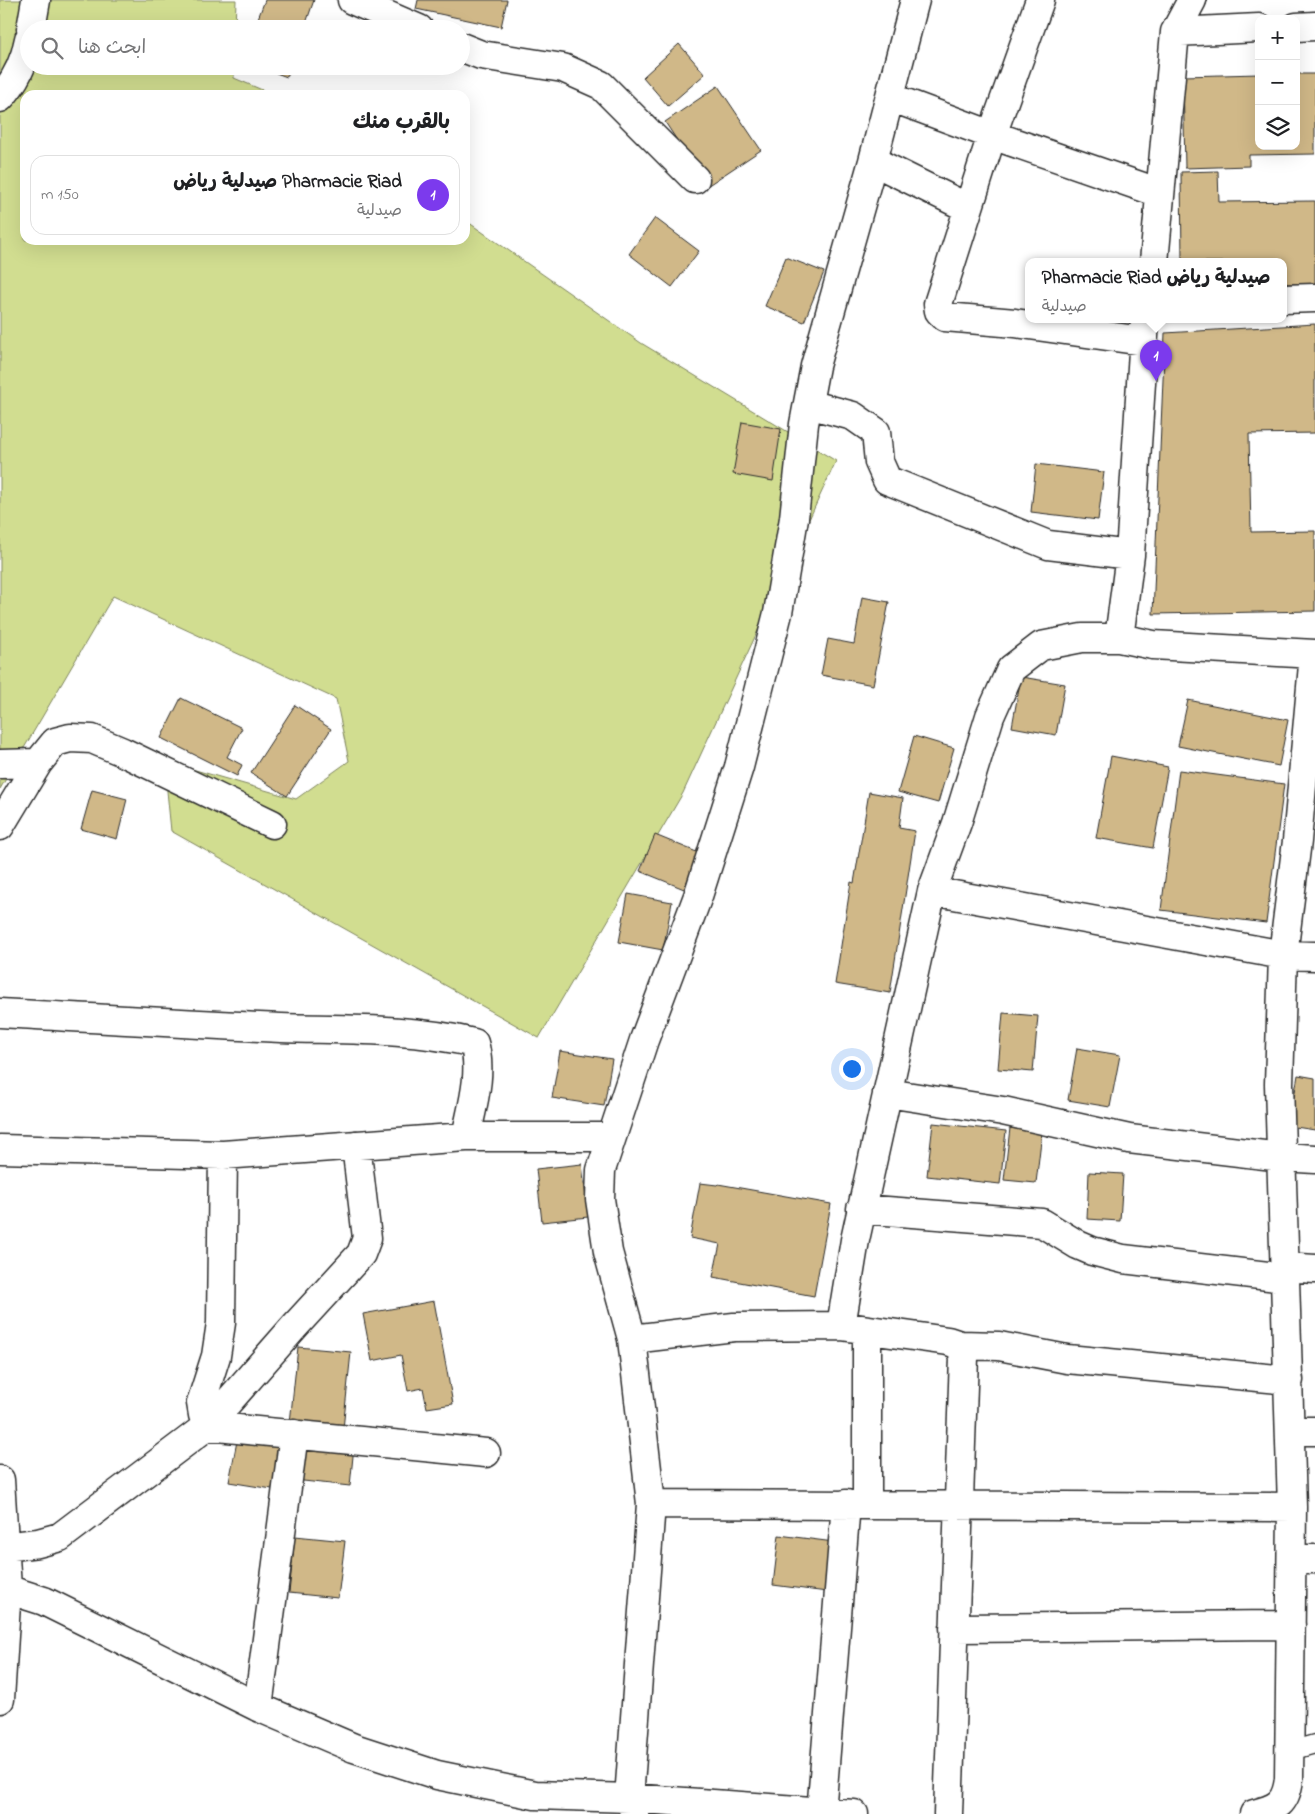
<!DOCTYPE html>
<html lang="ar">
<meta charset="utf-8">
<style>
:root{--surface:#fff;--page:#f6f6f6;--text:#202124;--muted:#757577;--line:#e0e0e0;--accent:#7c3aed}
body{margin:0;font-family:"Indie Flower","Playpen Sans Arabic",sans-serif;background:var(--page);color:var(--text);direction:rtl}
.controls{position:absolute;right:15px;top:15px;display:grid;overflow:hidden;border-radius:10px;box-shadow:0 5px 20px #0002}
.controls button{width:45px;height:45px;display:grid;place-items:center;padding:0;border:0;border-bottom:1px solid var(--line);background:var(--surface);color:var(--text);font:25px sans-serif}
.you{position:absolute;left:851px;top:1068px;width:18px;height:18px;margin:-12px;border:4px solid #fff;border-radius:50%;background:#1a73e8;box-shadow:0 0 0 8px #1a73e833}
.badge{display:grid;place-items:center;width:32px;height:32px;border-radius:50%;background:var(--accent);color:#fff;font-size:16px;font-weight:700}
.pin{position:absolute;translate:-50% -41px;filter:drop-shadow(0 1px 2px #0008)}
.pin::after{content:'';position:absolute;top:26px;width:18px;height:15px;background:inherit;clip-path:polygon(0 0,100% 0,50% 100%)}
.popup{position:absolute;left:1025px;top:258px;width:262px;height:65px;box-sizing:border-box;display:grid;place-content:center;border-radius:10px;background:var(--surface);filter:drop-shadow(0 1px 4px #0005);font-size:16px;white-space:nowrap;color:var(--muted)}
.popup b{font-size:19px;color:var(--text)}
.popup::after{content:'';position:absolute;left:50%;top:100%;margin-left:-10px;border:10px solid transparent;border-top-color:var(--surface)}
.list{margin:0;padding:0;list-style:none}
h2{display:flex;justify-content:space-between;align-items:center;height:65px;margin:0;padding:0 20px;font-size:21px}
h2 small{font-size:16px;font-weight:400;color:var(--muted)}
.list li{display:grid;grid-template-columns:32px 1fr auto;gap:15px;align-items:center;box-sizing:border-box;height:80px;margin:0 10px 10px;padding:0 10px;border:1px solid var(--line);border-radius:15px}
.list b{display:block;font-size:19px;white-space:nowrap}
.list p{margin:0;font-size:16px;white-space:nowrap;color:var(--muted)}
.list em{font-size:16px;font-style:normal;color:var(--muted)}
.icon{flex:none;width:28px;height:28px;fill:none;stroke:currentColor;stroke-width:2;stroke-linecap:round;stroke-linejoin:round}
.map{position:relative;flex:none;width:1315px;height:1814px;overflow:hidden;direction:ltr}
.search{position:absolute;background:var(--surface);box-shadow:0 5px 20px #0002;left:20px;top:20px;width:450px;height:55px;display:flex;align-items:center;gap:12px;box-sizing:border-box;padding:0 18px;border-radius:28px;color:var(--muted);font-size:19px}
.panel{position:absolute;background:var(--surface);box-shadow:0 5px 20px #0002;left:20px;top:90px;width:450px;height:155px;border-radius:15px;direction:rtl}
.map>svg:first-child{display:block}
.green{fill:#d1dd90;stroke:#7e845e}
.building{fill:#d0b888;stroke:#2b2b2b}
.lines{fill:none;stroke-linecap:round;stroke-linejoin:round}
.lane-casing{stroke:#2b2b2b;stroke-width:21}
.street-casing{stroke:#2b2b2b;stroke-width:31}
.lane{stroke:#fff;stroke-width:18}
.street{stroke:#fff;stroke-width:28}
</style>
<div class="map">
<svg width="1315" height="1814" viewBox="0 0 1315 1814">
<rect width="100%" height="100%" fill="#fff"/>
<filter id="ink" filterUnits="userSpaceOnUse"><feTurbulence type="fractalNoise" baseFrequency=".02" numOctaves="2"/><feDisplacementMap in="SourceGraphic" scale="10" xChannelSelector="R" yChannelSelector="G"/><feConvolveMatrix kernelMatrix="1 2 1 2 8 2 1 2 1" color-interpolation-filters="sRGB"/></filter>
<g filter="url(#ink)">
<path class="green" d="M 0,0 L 236,0 L 235,29 L 29,29 L 29,66 L 234,66 L 234,78 L 274,95 L 25,95 L 25,240 L 465,240 L 465,220 L 641,343 L 836,461 L 683,793 L 539,1038 L 171,831 L 164,761 L 296,799 L 349,761 L 336,699 L 113,596 L 0,789 Z"/>
<path class="building" d="M 265,0 L 314,0 L 304,29 L 254,29 Z
M 418,0 L 507,0 L 501,27 L 416,9 Z
M 679,44 L 705,74 L 668,106 L 643,77 Z
M 257,66 L 291,66 L 287,77 Z
M 1259,74 L 1259,146 L 1296,146 L 1296,74 L 1315,74 L 1315,154 L 1249,155 L 1249,166 L 1185,168 L 1183,76 Z
M 718,86 L 761,150 L 707,186 L 665,122 Z
M 1218,171 L 1219,202 L 1315,201 L 1315,284 L 1284,284 L 1284,262 L 1182,262 L 1181,172 Z
M 655,218 L 699,251 L 672,287 L 629,254 Z
M 786,257 L 824,272 L 804,322 L 765,306 Z
M 1315,324 L 1315,433 L 1249,434 L 1251,532 L 1315,531 L 1315,611 L 1153,614 L 1165,333 Z
M 742,422 L 781,429 L 773,481 L 733,474 Z
M 1036,464 L 1104,472 L 1098,520 L 1031,512 Z
M 862,597 L 889,602 L 873,685 L 821,675 L 828,639 L 854,644 Z
M 1021,677 L 1065,684 L 1056,735 L 1012,727 Z
M 181,698 L 242,728 L 227,757 L 242,765 L 237,776 L 161,738 Z
M 1188,700 L 1288,720 L 1279,766 L 1178,746 Z
M 295,705 L 331,729 L 287,796 L 251,773 Z
M 914,736 L 954,748 L 938,803 L 898,792 Z
M 1111,756 L 1168,767 L 1153,848 L 1096,838 Z
M 1179,770 L 1284,784 L 1266,923 L 1161,910 Z
M 92,790 L 127,799 L 117,839 L 81,829 Z
M 869,792 L 903,798 L 899,828 L 915,831 L 890,993 L 835,984 L 851,882 L 854,883 Z
M 655,835 L 699,853 L 684,889 L 640,871 Z
M 628,894 L 672,902 L 663,950 L 619,942 Z
M 1003,1013 L 1038,1016 L 1033,1072 L 998,1069 Z
M 1077,1048 L 1120,1055 L 1110,1107 L 1068,1100 Z
M 560,1051 L 612,1059 L 604,1106 L 552,1098 Z
M 1298,1075 L 1315,1078 L 1315,1130 L 1289,1126 Z
M 933,1123 L 1006,1131 L 1000,1184 L 927,1176 Z
M 1010,1128 L 1042,1132 L 1036,1183 L 1004,1180 Z
M 582,1164 L 588,1217 L 542,1222 L 536,1169 Z
M 1089,1172 L 1123,1174 L 1120,1221 L 1087,1219 Z
M 700,1183 L 717,1185 L 718,1184 L 831,1204 L 814,1296 L 713,1277 L 720,1244 L 690,1238 Z
M 434,1301 L 453,1404 L 427,1408 L 423,1388 L 408,1391 L 401,1355 L 372,1361 L 363,1314 Z
M 298,1347 L 351,1352 L 343,1429 L 290,1423 Z
M 238,1436 L 280,1443 L 272,1489 L 229,1482 Z
M 298,1440 L 354,1446 L 350,1486 L 294,1480 Z
M 779,1535 L 834,1542 L 827,1592 L 773,1585 Z
M 295,1536 L 345,1541 L 338,1598 L 289,1593 Z"/>
<g class="lines">
<g class="lane-casing">
<path id="lane" d="M 1290,1751 L 1315,1744"/>
</g>
<g class="street-casing">
<path id="street" d="M 352,0 L 419,29
M 1040,0 L 992,135 L 938,304 L 939,311 L 945,317 L 1015,323 L 1143,341
M 1296,27 L 1315,26
M 31,29 L 36,0
M 1175,32 L 1259,28
M 461,47 L 481,55 L 563,68 L 601,85 L 695,179
M 890,97 L 992,135 L 1160,193
M 0,98 C 15,82 25,61 29,39
M 873,161 L 968,208
M 1154,262 L 1175,32 L 1192,0
M 1284,299 L 1315,298
M 808,404 L 853,416 L 876,432 L 879,462 L 887,480 L 1048,545 L 1130,555
M 1119,638 L 1130,555 L 1145,320
M 0,764 L 38,763
M 0,826 L 38,763 L 55,742 L 70,738 L 92,739 L 123,752 L 272,824
M 932,891 L 1283,955 L 1315,956
M 0,1013 C 94,1018 187,1024 281,1028 C 345,1030 412,1028 474,1043 C 483,1073 472,1107 466,1137
M 887,1093 L 1003,1111 L 1129,1139 L 1282,1157 L 1315,1159
M 0,1149 L 223,1155 L 466,1137 L 611,1137
M 223,1155 L 221,1323 L 216,1356 L 201,1403 L 203,1415 L 207,1426 L 486,1453
M 861,1209 L 1042,1223 L 1078,1245 L 1092,1251 L 1123,1259 L 1285,1278
M 1285,1267 L 1315,1269
M 841,1326 L 855,1240 L 932,891 L 957,823 L 990,716 L 1011,669 L 1041,646 L 1082,638 L 1119,638 L 1153,645 L 1315,654
M 867,1330 L 867,1505
M 632,1339 L 734,1327 L 841,1326 L 948,1341 L 960,1345 L 999,1346 L 1067,1359 L 1289,1380
M 1290,1431 L 1315,1431
M 0,1480 L 7,1588 L 0,1699
M 651,1504 L 1292,1507
M 4,1547 L 38,1543 L 60,1537 L 207,1426 L 294,1327 L 361,1254 L 367,1238 L 356,1145
M 1292,1559 L 1315,1559
M 0,1587 L 44,1601 L 258,1707 L 354,1748 L 437,1775 L 535,1795 L 629,1798 L 854,1814
M 954,1628 L 1291,1625
M 258,1707 L 294,1434
M 821,1813 L 846,1504
M 635,1814 L 629,1798 L 651,1504 L 632,1339 L 608,1252 L 600,1199 L 601,1170 L 644,1040 L 698,896 L 739,767 L 778,613 L 794,518 L 804,424 L 815,366 L 873,161 L 915,0
M 948,1814 L 964,1357 L 960,1345
M 1254,1814 C 1277,1808 1286,1804 1289,1779 L 1292,1507 L 1279,1084 L 1283,955 L 1297,841 L 1314,654"/>
</g>
<use href="#lane" class="lane"/>
<use href="#street" class="street"/>
</g>
</g>
</svg>
<div class="controls">
<button>+</button>
<button>−</button>
<button><svg class="icon" aria-label="layers" viewBox="0 0 24 24"><path d="M12 4l9 5-9 5-9-5zM3 14l9 5 9-5"/></svg></button>
</div>
<div class="you"></div>
<div class="pin badge" style="left:1156px;top:381px">1</div>
<div class="popup"><b>Pharmacie Riad صيدلية رياض</b>صيدلية</div>
<div class="search"><svg class="icon" aria-label="search" viewBox="0 0 24 24"><circle cx="10" cy="10" r="6"/><path d="M15 15l6 6"/></svg>ابحث هنا</div>
<section class="panel">
<h2>بالقرب منك<small></small></h2>
<ul class="list">
<li><span class="badge">1</span><div><b>Pharmacie Riad صيدلية رياض</b><p>صيدلية</p></div><em>150 m</em></li>
</ul>
</section>
</div>
